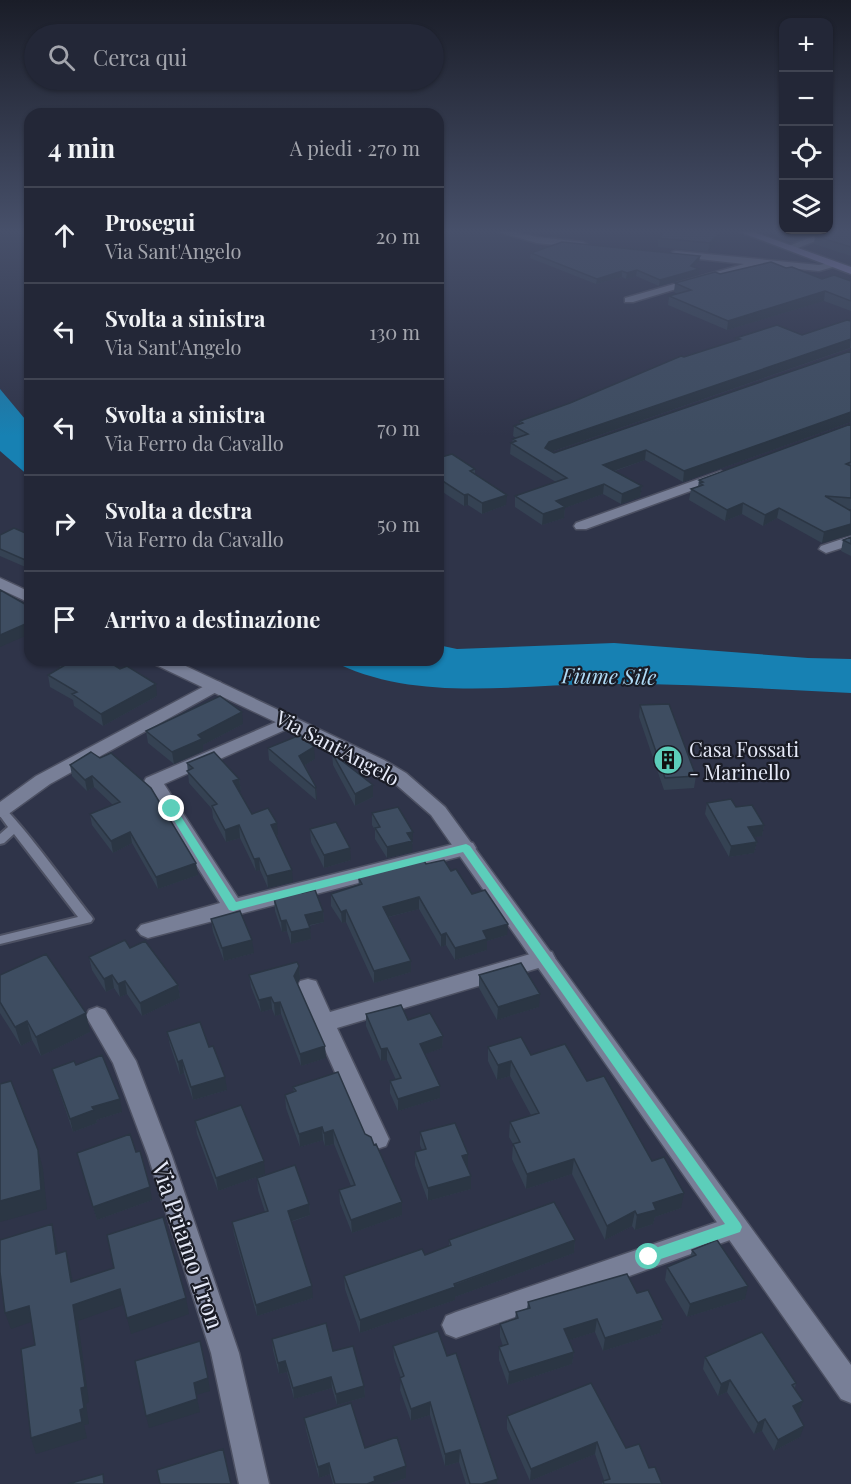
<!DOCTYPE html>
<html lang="it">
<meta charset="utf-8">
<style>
:root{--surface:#232737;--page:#2f3342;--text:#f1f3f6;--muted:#a3a5ad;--line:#404452}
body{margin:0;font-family:"Playfair Display",serif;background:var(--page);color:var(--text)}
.controls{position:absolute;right:18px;top:18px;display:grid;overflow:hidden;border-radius:12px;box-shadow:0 2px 4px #0004}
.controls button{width:54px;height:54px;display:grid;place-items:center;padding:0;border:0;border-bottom:2px solid var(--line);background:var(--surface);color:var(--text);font:30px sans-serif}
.stop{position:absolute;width:18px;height:18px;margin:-14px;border:4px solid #5cceba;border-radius:50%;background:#fff}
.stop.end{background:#5cceba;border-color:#fff;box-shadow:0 2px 6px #0008}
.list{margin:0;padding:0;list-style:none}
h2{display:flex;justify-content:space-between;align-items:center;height:78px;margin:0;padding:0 24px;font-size:26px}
h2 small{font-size:20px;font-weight:400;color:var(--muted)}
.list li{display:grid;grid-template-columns:39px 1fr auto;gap:18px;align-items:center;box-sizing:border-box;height:96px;padding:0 24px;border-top:2px solid var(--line)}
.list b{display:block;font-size:22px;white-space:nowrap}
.list p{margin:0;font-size:20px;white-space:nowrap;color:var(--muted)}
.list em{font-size:20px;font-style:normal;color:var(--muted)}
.icon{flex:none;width:33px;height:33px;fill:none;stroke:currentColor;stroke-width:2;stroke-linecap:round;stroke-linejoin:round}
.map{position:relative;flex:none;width:851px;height:1484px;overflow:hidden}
.search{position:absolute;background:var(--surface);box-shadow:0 2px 4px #0004;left:24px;top:24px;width:420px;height:66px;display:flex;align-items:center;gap:15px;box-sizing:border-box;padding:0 21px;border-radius:33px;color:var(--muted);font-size:22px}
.panel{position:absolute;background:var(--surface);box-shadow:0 2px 4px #0004;left:24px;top:108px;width:420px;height:558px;border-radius:18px}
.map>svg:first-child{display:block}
.water{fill:#1781b3}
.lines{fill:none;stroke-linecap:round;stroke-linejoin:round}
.lane-casing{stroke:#4d5163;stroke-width:4}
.street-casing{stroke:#4d5163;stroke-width:3}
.secondary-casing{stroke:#4d5163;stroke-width:3}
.primary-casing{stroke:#4d5163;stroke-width:3}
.lane{fill:#787f97;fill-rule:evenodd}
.street{fill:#787f97;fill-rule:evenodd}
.secondary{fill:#787f97;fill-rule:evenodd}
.primary{fill:#918cc2;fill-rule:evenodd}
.wall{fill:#354253}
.shaded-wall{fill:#2b3644}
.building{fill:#3e4d61;stroke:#2b3644;stroke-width:1.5}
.route{fill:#5cceba}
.labels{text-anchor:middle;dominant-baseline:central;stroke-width:4.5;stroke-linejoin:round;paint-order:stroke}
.street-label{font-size:20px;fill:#e6eaf8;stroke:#1a1c26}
.poi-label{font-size:20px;fill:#e6eaf8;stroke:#1a1c26;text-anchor:start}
.water-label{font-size:21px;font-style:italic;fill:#afdaf5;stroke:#1a1c26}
.near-street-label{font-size:24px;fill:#e6eaf8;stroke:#1a1c26}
</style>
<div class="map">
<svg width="851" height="1484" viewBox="0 0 851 1484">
<rect width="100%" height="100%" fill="#2f3449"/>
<path class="water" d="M 0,389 L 30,425 L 30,477 L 0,451 Z
M 614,643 L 808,658 L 851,659 L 851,693 C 768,689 683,683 600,684 C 510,685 413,703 330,660 L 438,660 L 438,645 L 457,649 Z"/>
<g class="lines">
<g class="lane-casing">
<path id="lane" d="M 1,806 C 12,810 78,900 91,916 L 93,919 L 91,922 L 0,944 L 0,936 L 78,917 L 14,834 L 4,843 L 0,844 L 0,834 L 8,827 L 0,816 Z"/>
</g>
<g class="street-casing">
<path id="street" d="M 488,229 L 503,229 L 537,237 L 583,242 L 588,245 L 583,248 L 537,243 Z
M 832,229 L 845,229 L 793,250 L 784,248 Z
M 676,251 L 819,265 L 835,262 L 840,265 L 819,271 L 756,265 L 633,302 L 625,302 L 625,298 L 744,264 L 672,256 L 672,252 Z
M 721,471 L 728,475 L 726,478 L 586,529 L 576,529 L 574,526 L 576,523 Z
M 851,536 L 851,545 L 826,553 L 819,549 L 821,546 Z
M 214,681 L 220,682 L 223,686 L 220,690 L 50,784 L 7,815 L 0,817 L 0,802 L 36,776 Z
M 290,716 L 296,717 L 299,721 L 296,725 L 164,784 L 238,898 L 466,841 L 473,843 L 476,848 L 473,853 L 148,938 L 141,935 L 137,930 L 141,925 L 220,903 L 144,782 L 146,778 Z
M 544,950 L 552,952 L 555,958 L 552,964 L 337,1028 L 389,1139 L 386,1146 L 377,1149 L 368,1146 L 297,987 L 300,981 L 308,979 L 316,981 L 330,1012 Z
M 97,1007 L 105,1010 L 136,1061 L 172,1156 L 239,1353 L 269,1484 L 239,1484 L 211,1353 L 148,1156 L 113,1063 L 86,1016 L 89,1010 Z
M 735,1216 L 744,1219 L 748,1227 L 744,1235 L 456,1338 L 446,1334 L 442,1325 L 446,1316 L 456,1312 Z"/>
</g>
<g class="secondary-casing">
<path id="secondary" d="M 0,578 L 30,592 L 30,603 L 0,589 Z
M 152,660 L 173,660 L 384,760 L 406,773 L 445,807 L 851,1365 L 851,1403 L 841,1399 L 431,815 L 392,781 L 372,768 L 154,664 Z"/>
</g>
<g class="primary-casing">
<path id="primary" d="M 732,229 L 745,229 L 851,267 L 851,274 Z"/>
</g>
<use href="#lane" class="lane"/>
<use href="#street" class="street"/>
<use href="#secondary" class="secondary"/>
<use href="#primary" class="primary"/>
</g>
<path class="wall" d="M 12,229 L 30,229 L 30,240 Z
M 760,229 L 783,229 L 783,230 L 824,230 L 794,240 Z
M 851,229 L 851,256 L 814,244 L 815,236 Z
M 658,238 L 719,240 L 708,252 L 658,247 Z
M 531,253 L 700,256 L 699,262 L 694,267 L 699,269 L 699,275 L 659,286 L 636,276 L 626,279 L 622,277 L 596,284 L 530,258 Z
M 786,268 L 822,279 L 851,281 L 851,311 L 824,301 L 727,330 L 668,305 L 669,296 L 678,294 L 674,292 L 675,283 L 720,274 Z
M 851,321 L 851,348 L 551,452 L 554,453 L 851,351 L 851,422 L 683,482 L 645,460 L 615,471 L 642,486 L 640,497 L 621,504 L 603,494 L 565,508 L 564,518 L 542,525 L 515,507 L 515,496 L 556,482 L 510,454 L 511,443 L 512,443 L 513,439 L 516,438 L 513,436 L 514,426 L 520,424 L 520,421 L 570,403 L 684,357 L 736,340 L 736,338 L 802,335 Z
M 851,424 L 851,509 L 847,509 L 822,543 L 777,518 L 763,526 L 742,514 L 725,521 L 689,500 L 691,489 L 698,487 L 699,480 Z
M 438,458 L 475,469 L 475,474 L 506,505 L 482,514 L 468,505 L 464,506 L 438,489 Z
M 0,535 L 30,535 L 30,569 L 0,556 Z
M 851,537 L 851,556 L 841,551 L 843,540 Z
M 59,660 L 106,660 L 157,696 L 103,726 L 74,706 L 73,700 L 50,687 L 48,675 L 60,668 Z
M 640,705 L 696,776 L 694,788 L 664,790 L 639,717 Z
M 243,724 L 203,745 L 203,751 L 174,764 L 148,743 L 146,731 Z
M 268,748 L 315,759 L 305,765 L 316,787 L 317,799 L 316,800 L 269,760 Z
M 91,752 L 198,875 L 158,889 L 132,843 L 113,853 L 92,825 L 90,814 L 113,805 L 94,787 L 87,791 L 72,776 L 70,765 Z
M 332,753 L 373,785 L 373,797 L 355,806 L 333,765 Z
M 187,763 L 239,779 L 241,791 L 239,791 L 252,814 L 278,835 L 276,836 L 293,882 L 268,888 L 260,870 L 256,871 L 240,838 L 226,842 L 213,818 L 212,809 L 189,783 Z
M 707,803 L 736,807 L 764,825 L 762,836 L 754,837 L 757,842 L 754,853 L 729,857 L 705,814 Z
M 372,813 L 413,843 L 412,844 L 412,852 L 387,858 L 375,839 L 375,830 L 372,825 Z
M 310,829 L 351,860 L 324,868 L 311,842 Z
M 397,864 L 426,864 L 451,871 L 472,894 L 507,935 L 487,941 L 487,950 L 455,960 L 446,945 L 441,947 L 419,909 L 389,917 L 411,961 L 411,972 L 374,983 L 346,922 L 342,923 L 331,906 L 331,894 L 359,885 L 358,877 L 397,867 Z
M 302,893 L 323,911 L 324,922 L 309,926 L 311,939 L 291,944 L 287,931 L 282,932 L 275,911 L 274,899 L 275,899 L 275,895 Z
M 211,919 L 254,953 L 224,961 L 213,932 Z
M 130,948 L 178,985 L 180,998 L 142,1016 L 127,994 L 120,997 L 114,988 L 106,992 L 92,970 L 89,957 Z
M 299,966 L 300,979 L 297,984 L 326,1058 L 301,1066 L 281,1014 L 275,1016 L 272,1009 L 261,1012 L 251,987 L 249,975 Z
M 0,975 L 90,1032 L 41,1056 L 32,1040 L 21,1046 L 0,1013 Z
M 479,975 L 539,1007 L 497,1020 L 479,988 Z
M 366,1014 L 408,1020 L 443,1036 L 442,1048 L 425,1054 L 440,1086 L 440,1098 L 398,1111 L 390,1093 L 390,1081 L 396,1080 L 387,1060 L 381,1061 L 366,1026 Z
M 167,1032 L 209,1047 L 227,1090 L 193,1100 L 184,1073 L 180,1075 L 170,1045 Z
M 488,1047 L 531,1055 L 587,1081 L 652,1161 L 681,1208 L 655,1217 L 653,1224 L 635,1230 L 632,1226 L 605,1240 L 572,1174 L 526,1189 L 512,1159 L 513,1144 L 509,1137 L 510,1122 L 531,1115 L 510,1076 L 497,1080 L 488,1061 Z
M 52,1069 L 122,1112 L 96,1120 L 97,1123 L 73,1132 L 56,1082 Z
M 293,1087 L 365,1134 L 374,1145 L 402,1202 L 402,1215 L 352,1233 L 340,1203 L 339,1190 L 351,1186 L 334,1144 L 325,1146 L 323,1140 L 300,1147 L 286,1108 L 285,1095 L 294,1092 Z
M 195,1121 L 265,1174 L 218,1191 L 197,1134 Z
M 420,1132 L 468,1154 L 467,1167 L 471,1176 L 471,1189 L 428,1201 L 415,1165 L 415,1152 L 422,1150 L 420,1145 Z
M 77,1153 L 152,1200 L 97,1220 Z
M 257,1178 L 309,1204 L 310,1215 L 291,1222 L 313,1298 L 257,1316 L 234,1234 L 232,1222 L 265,1212 L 258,1190 Z
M 449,1240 L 575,1240 L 574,1253 L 455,1297 L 455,1300 L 360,1333 L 345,1289 L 344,1276 L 425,1255 L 449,1246 Z
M 692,1250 L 745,1299 L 687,1317 L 665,1280 L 667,1267 L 690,1258 Z
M 637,1293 L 663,1320 L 660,1333 L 603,1351 L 595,1332 L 569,1340 L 574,1352 L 572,1364 L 508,1385 L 499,1360 L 499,1347 L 503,1346 L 500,1337 L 500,1324 L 515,1319 L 516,1312 L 527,1309 L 528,1302 Z
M 272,1339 L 333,1351 L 364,1386 L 365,1397 L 337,1405 L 332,1388 L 294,1399 L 287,1372 L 279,1374 L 273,1350 Z
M 393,1346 L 447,1356 L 498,1479 L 497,1484 L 466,1484 L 459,1462 L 445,1466 L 430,1415 L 411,1421 L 400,1390 L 401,1378 L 394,1358 Z
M 705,1357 L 796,1383 L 795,1388 L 799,1413 L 797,1414 L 800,1437 L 774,1451 L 762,1431 L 754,1434 L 727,1392 L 718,1396 L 703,1369 Z
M 507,1416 L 626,1448 L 649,1468 L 662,1484 L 602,1484 L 603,1481 L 604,1480 L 595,1454 L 530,1481 L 507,1429 Z
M 304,1418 L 365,1448 L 406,1466 L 406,1478 L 388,1484 L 333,1484 L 330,1474 L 319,1478 L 306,1430 Z"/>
<path class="shaded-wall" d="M 801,230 L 824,230 L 794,240 L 795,231 Z
M 720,232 L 719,240 L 708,252 L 710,243 Z
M 700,256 L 699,262 L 690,271 L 691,266 Z
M 699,269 L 699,275 L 659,286 L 660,280 Z
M 637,270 L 636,276 L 626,279 L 627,273 Z
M 622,271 L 622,277 L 596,284 L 597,279 Z
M 825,291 L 824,301 L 727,330 L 728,321 Z
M 851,339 L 850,348 L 548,453 L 545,448 L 549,442 Z
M 851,412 L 851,422 L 683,482 L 684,471 Z
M 646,450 L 645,460 L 602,475 L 603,465 Z
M 604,484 L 603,494 L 565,508 L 564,518 L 542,525 L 543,514 L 556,501 Z
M 642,486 L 640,497 L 621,504 L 622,494 Z
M 468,494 L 468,505 L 464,506 L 464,495 Z
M 507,495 L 506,505 L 482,514 L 482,503 Z
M 743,503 L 742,514 L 725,521 L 727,510 Z
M 779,508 L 777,518 L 763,526 L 765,515 Z
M 851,524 L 851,535 L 822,543 L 824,532 Z
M 30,622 L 30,634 L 0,647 L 0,635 Z
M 156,684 L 157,696 L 103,726 L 101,714 Z
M 242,712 L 243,724 L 203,745 L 203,751 L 174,764 L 172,752 L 198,735 Z
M 314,747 L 315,759 L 300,768 L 299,756 Z
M 92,776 L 94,787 L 87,791 L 85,780 Z
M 239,779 L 241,791 L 234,793 L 233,781 Z
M 373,785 L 373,797 L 355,806 L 355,794 Z
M 316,787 L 317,799 L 316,800 L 315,788 Z
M 277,823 L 278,835 L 272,837 L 271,825 Z
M 239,825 L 240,838 L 226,842 L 225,830 Z
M 764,825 L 762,836 L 745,839 L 748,827 Z
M 130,832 L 132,843 L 113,853 L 111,841 Z
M 413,832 L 412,852 L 387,858 L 387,847 L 407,833 Z
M 757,842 L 754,853 L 729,857 L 731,846 Z
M 350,848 L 351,860 L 324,868 L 324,855 Z
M 259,858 L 260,870 L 256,871 L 254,859 Z
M 196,863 L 198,875 L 158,889 L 156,877 Z
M 292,870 L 293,882 L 268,888 L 267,876 Z
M 419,897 L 419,909 L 384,918 L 383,907 Z
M 346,910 L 346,922 L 342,923 L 341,912 Z
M 323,911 L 324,922 L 305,926 L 305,915 Z
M 286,920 L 287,931 L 282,932 L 281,921 Z
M 508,924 L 507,935 L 487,941 L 487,950 L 455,960 L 455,948 L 483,931 Z
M 310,928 L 311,939 L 291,944 L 291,932 Z
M 446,933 L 446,945 L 441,947 L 441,935 Z
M 252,940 L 254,953 L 224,961 L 222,948 Z
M 411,961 L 411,972 L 374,983 L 374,971 Z
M 299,966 L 300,979 L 295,988 L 294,976 Z
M 112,975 L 114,988 L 106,992 L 104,979 Z
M 125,981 L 127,994 L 120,997 L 118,984 Z
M 178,985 L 180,998 L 142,1016 L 140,1003 Z
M 540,994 L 539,1007 L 497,1020 L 498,1007 Z
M 271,997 L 272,1009 L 261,1012 L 259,1000 Z
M 280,1002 L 281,1014 L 275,1016 L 274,1003 Z
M 86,1013 L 90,1032 L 41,1056 L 36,1037 Z
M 27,1021 L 32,1040 L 21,1046 L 15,1027 Z
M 443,1036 L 442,1048 L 420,1056 L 420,1044 Z
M 325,1046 L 326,1058 L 301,1066 L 300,1054 Z
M 387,1048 L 387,1060 L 381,1061 L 381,1049 Z
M 182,1060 L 184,1073 L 180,1075 L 178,1062 Z
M 511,1061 L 510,1076 L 497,1080 L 498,1065 Z
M 225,1077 L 227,1090 L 193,1100 L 191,1087 Z
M 440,1086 L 440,1098 L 398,1111 L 398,1099 Z
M 120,1099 L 122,1112 L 96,1120 L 97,1123 L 73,1132 L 70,1119 L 92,1107 Z
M 322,1127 L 323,1140 L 300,1147 L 299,1134 Z
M 333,1130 L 334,1144 L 325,1146 L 324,1133 Z
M 38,1150 L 43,1169 L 47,1209 L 0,1222 L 0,1201 Z
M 468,1154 L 468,1167 L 462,1169 L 462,1156 Z
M 574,1159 L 572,1174 L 526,1189 L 527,1174 Z
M 264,1161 L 265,1174 L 218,1191 L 216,1178 Z
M 471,1176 L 471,1189 L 428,1201 L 428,1188 Z
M 150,1187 L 152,1200 L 97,1220 L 93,1207 Z
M 684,1193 L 681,1208 L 655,1217 L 653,1224 L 635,1230 L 637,1215 L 653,1203 Z
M 402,1202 L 402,1215 L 352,1233 L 351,1220 Z
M 309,1204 L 310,1215 L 289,1222 L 288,1211 Z
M 635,1211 L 632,1226 L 605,1240 L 607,1226 Z
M 52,1224 L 56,1241 L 61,1270 L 56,1254 Z
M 575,1240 L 574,1253 L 455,1297 L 455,1300 L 360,1333 L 360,1320 Z
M 66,1251 L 70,1267 L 76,1298 L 71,1282 Z
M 312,1286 L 313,1298 L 257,1316 L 256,1305 Z
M 748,1286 L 745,1299 L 687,1317 L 690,1304 Z
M 120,1289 L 123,1305 L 78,1321 L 89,1402 L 86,1404 L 89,1424 L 84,1425 L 87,1438 L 36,1454 L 31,1438 L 80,1410 L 81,1388 L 73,1305 Z
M 186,1298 L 189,1314 L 131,1334 L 127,1318 Z
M 29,1306 L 34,1321 L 11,1329 L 5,1313 Z
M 597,1319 L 595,1332 L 563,1342 L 564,1329 Z
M 663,1320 L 660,1333 L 603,1351 L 605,1338 Z
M 574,1352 L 572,1364 L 508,1385 L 509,1372 Z
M 285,1361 L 287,1372 L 279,1374 L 278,1363 Z
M 331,1377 L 332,1388 L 294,1399 L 293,1388 Z
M 208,1378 L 210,1391 L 196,1395 L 194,1383 Z
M 730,1380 L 727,1392 L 718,1396 L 721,1384 Z
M 364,1386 L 365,1397 L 337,1405 L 336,1394 Z
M 197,1399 L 200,1412 L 149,1428 L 146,1416 Z
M 803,1401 L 799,1413 L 789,1418 L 793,1406 Z
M 430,1402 L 430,1415 L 411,1421 L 411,1409 Z
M 765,1419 L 762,1431 L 754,1434 L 758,1423 Z
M 804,1426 L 800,1437 L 774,1451 L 778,1440 Z
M 597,1442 L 595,1454 L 530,1481 L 531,1469 Z
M 460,1450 L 459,1462 L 445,1466 L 445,1454 Z
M 329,1463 L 330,1474 L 319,1478 L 318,1467 Z
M 406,1466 L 406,1478 L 388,1484 L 367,1484 L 374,1477 Z
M 498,1479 L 497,1484 L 482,1484 Z"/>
<path class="building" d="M 19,229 L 30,229 L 30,236 Z
M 668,229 L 717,229 L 720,232 L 710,243 L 658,238 Z
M 833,229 L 851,229 L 851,247 L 815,236 Z
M 789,230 L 801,230 L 795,231 Z
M 562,242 L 700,256 L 691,266 L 699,269 L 660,280 L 637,270 L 627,273 L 622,271 L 597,279 L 531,253 Z
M 771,262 L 786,268 L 792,267 L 822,279 L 834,275 L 851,281 L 851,301 L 825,291 L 728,321 L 669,296 L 691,290 L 675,283 L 715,272 L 720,274 Z
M 847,320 L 851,321 L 851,339 L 549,442 L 545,448 L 554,453 L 851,351 L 851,412 L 684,471 L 646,450 L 603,465 L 642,486 L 622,494 L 604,484 L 556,501 L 565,507 L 543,514 L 515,496 L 567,478 L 511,443 L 516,441 L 513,439 L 528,434 L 514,426 L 523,423 L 520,421 L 570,403 L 681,356 L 684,357 L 740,339 L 736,338 L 777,325 L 802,335 Z
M 851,424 L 851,462 L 846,464 L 851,466 L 851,498 L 825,496 L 851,511 L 851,524 L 824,532 L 779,508 L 765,515 L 743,503 L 727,510 L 691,489 L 703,485 L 700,483 L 703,482 L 699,480 Z
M 452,454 L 475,469 L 470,471 L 507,495 L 482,503 L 468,494 L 464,495 L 438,478 L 438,458 Z
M 14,528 L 30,535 L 30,562 L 0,549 L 0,535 Z
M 851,537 L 851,544 L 843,540 Z
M 0,590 L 30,607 L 30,622 L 0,635 Z
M 61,660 L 106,660 L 120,669 L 127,666 L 156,684 L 101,714 L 72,694 L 77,692 L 48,675 L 67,664 Z
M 220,696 L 242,712 L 198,735 L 202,739 L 172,752 L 146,731 Z
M 669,704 L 696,776 L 665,778 L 640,705 Z
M 300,735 L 314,747 L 299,756 L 316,787 L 315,788 L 268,748 Z
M 91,752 L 100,758 L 111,753 L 151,788 L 196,863 L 156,877 L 130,832 L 111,841 L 90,814 L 120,802 L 92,776 L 85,780 L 70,765 Z
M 214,752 L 239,779 L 233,781 L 252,814 L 268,808 L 277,823 L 271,825 L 292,870 L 267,876 L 259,858 L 254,859 L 239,825 L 225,830 L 212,806 L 217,804 L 187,771 L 193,768 L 187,763 Z
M 332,753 L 373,785 L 355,794 Z
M 731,799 L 736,807 L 752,805 L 764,825 L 748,827 L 757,842 L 731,846 L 707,803 Z
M 398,807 L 413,832 L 407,833 L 412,841 L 387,847 L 375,828 L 380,827 L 372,813 Z
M 336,822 L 350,848 L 324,855 L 310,829 Z
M 422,857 L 426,864 L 444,860 L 451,871 L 456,869 L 472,894 L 485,890 L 508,924 L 483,931 L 487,939 L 455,948 L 446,933 L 441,935 L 419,897 L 383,907 L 411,961 L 374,971 L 346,910 L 341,912 L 331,894 L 362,884 L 358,877 L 398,866 L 397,864 Z
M 300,889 L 302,893 L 315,890 L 323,911 L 305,915 L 310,928 L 291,932 L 286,920 L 281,921 L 274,899 L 276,899 L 275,895 Z
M 240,911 L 252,940 L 222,948 L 211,919 Z
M 125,940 L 130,948 L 145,941 L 178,985 L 140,1003 L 125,981 L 118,984 L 112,975 L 104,979 L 89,957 Z
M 46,954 L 86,1013 L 36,1037 L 27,1021 L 15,1027 L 0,1002 L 0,975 Z
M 297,962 L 299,966 L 294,976 L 325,1046 L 300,1054 L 280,1002 L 274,1003 L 271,997 L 259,1000 L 249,975 Z
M 521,963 L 540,994 L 498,1007 L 479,975 Z
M 401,1005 L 408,1020 L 430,1013 L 443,1036 L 420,1044 L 440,1086 L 398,1099 L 390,1081 L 401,1078 L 387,1048 L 381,1049 L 366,1014 Z
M 200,1022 L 209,1047 L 213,1046 L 225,1077 L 191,1087 L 182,1060 L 178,1062 L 167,1032 Z
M 521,1037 L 531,1055 L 565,1044 L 587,1081 L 604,1076 L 652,1161 L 664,1157 L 684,1193 L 653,1203 L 656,1210 L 637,1215 L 635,1211 L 607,1226 L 574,1159 L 527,1174 L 513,1144 L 520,1142 L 510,1122 L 539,1113 L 511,1061 L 498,1065 L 488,1047 Z
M 102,1055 L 120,1099 L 92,1107 L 94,1110 L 70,1119 L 52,1069 L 74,1061 L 76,1065 Z
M 338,1072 L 365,1134 L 371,1137 L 374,1145 L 376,1144 L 402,1202 L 351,1220 L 339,1190 L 355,1185 L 333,1130 L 324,1133 L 322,1127 L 299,1134 L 285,1095 L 296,1091 L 293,1087 Z
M 11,1081 L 38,1150 L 41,1190 L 0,1201 L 0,1084 Z
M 241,1105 L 264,1161 L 216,1178 L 195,1121 Z
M 455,1123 L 468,1154 L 462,1156 L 471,1176 L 428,1188 L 415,1152 L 426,1149 L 420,1132 Z
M 130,1134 L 136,1152 L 140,1151 L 150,1187 L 93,1207 L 77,1153 Z
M 295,1165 L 309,1204 L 288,1211 L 312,1286 L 256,1305 L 232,1222 L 268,1211 L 257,1178 Z
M 554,1202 L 575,1240 L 454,1284 L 455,1287 L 360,1320 L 344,1276 L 422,1249 L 425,1255 L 451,1245 L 449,1240 Z
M 163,1217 L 186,1298 L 127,1318 L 120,1289 L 73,1305 L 85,1387 L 81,1388 L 84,1408 L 80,1410 L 82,1422 L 31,1438 L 21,1349 L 35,1345 L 29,1306 L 5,1313 L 0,1272 L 0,1240 L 52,1224 L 56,1254 L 66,1251 L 71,1282 L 114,1268 L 107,1235 Z
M 717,1240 L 748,1286 L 690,1304 L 667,1267 L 696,1255 L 692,1250 Z
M 627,1274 L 637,1293 L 648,1290 L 663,1320 L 605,1338 L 597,1319 L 564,1329 L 574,1352 L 509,1372 L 499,1347 L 508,1344 L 500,1324 L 518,1318 L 516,1312 L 530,1308 L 528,1302 Z
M 326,1323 L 333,1351 L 353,1346 L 364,1386 L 336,1394 L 331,1377 L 293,1388 L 285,1361 L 278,1363 L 272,1339 Z
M 438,1331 L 447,1356 L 456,1353 L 498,1479 L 482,1484 L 470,1484 L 460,1450 L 445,1454 L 430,1402 L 411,1409 L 400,1378 L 404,1376 L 393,1346 Z
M 762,1332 L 796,1383 L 792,1385 L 803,1401 L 793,1406 L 804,1426 L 778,1440 L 765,1419 L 758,1423 L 730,1380 L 721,1384 L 705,1357 Z
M 200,1341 L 208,1378 L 194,1383 L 197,1399 L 146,1416 L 135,1361 Z
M 591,1383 L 626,1448 L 639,1444 L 649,1468 L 655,1467 L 662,1484 L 604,1484 L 603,1481 L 610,1479 L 597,1442 L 531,1469 L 507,1416 Z
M 351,1403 L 365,1448 L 397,1437 L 406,1466 L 374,1477 L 375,1481 L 367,1484 L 335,1484 L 329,1463 L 318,1467 L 304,1418 Z
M 223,1449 L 231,1484 L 160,1484 L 157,1470 Z
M 103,1474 L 104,1484 L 68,1484 Z"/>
<linearGradient id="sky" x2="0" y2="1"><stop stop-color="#1a1d28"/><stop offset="0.53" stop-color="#47506a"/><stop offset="1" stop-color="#47506a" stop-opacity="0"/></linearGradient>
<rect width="851" height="436" fill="url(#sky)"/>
<path class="route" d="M 172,806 L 175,807 L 236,902 L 466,844 L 470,846 L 740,1223 L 742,1227 L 740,1232 L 649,1263 L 644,1261 L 642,1257 L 644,1252 L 725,1224 L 463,852 L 233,911 L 229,910 L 167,809 Z"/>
<defs>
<g id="building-disc" transform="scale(1.5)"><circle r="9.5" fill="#5cceba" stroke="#1a1c26"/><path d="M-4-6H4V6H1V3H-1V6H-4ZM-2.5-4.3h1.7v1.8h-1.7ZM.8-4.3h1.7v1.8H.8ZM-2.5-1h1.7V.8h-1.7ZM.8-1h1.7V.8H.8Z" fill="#111"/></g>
</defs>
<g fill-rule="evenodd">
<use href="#building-disc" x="668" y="760"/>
</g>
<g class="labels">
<g class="street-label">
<text transform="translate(338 747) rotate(28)">Via Sant'Angelo</text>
</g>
<g class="poi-label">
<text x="689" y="748">Casa Fossati<tspan x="689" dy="23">- Marinello</tspan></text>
</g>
<g class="water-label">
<text transform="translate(609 675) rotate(1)">Fiume Sile</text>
</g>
<g class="near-street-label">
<text transform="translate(189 1245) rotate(71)">Via Priamo Tron</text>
</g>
</g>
</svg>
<div class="controls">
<button>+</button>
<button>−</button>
<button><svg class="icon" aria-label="locate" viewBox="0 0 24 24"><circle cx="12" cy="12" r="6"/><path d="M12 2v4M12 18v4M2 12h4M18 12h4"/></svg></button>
<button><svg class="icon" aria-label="layers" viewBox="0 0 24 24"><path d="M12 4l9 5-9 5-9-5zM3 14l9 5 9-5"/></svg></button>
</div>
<div class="stop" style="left:649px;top:1257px"></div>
<div class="stop end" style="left:172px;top:809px"></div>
<div class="search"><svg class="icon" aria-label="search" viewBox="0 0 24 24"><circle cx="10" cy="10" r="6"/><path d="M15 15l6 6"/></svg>Cerca qui</div>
<section class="panel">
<h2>4 min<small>A piedi · 270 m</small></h2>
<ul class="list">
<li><svg class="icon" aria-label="ahead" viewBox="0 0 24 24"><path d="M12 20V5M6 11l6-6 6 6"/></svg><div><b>Prosegui</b><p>Via Sant'Angelo</p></div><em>20 m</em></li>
<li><svg class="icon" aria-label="left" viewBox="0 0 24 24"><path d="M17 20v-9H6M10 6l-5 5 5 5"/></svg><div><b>Svolta a sinistra</b><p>Via Sant'Angelo</p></div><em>130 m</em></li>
<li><svg class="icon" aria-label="left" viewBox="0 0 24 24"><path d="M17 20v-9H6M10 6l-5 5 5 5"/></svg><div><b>Svolta a sinistra</b><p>Via Ferro da Cavallo</p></div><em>70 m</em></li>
<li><svg class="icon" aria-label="right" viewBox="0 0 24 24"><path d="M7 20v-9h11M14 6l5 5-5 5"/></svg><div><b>Svolta a destra</b><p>Via Ferro da Cavallo</p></div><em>50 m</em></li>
<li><svg class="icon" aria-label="arrive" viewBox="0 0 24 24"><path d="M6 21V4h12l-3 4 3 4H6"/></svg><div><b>Arrivo a destinazione</b></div></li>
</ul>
</section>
</div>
